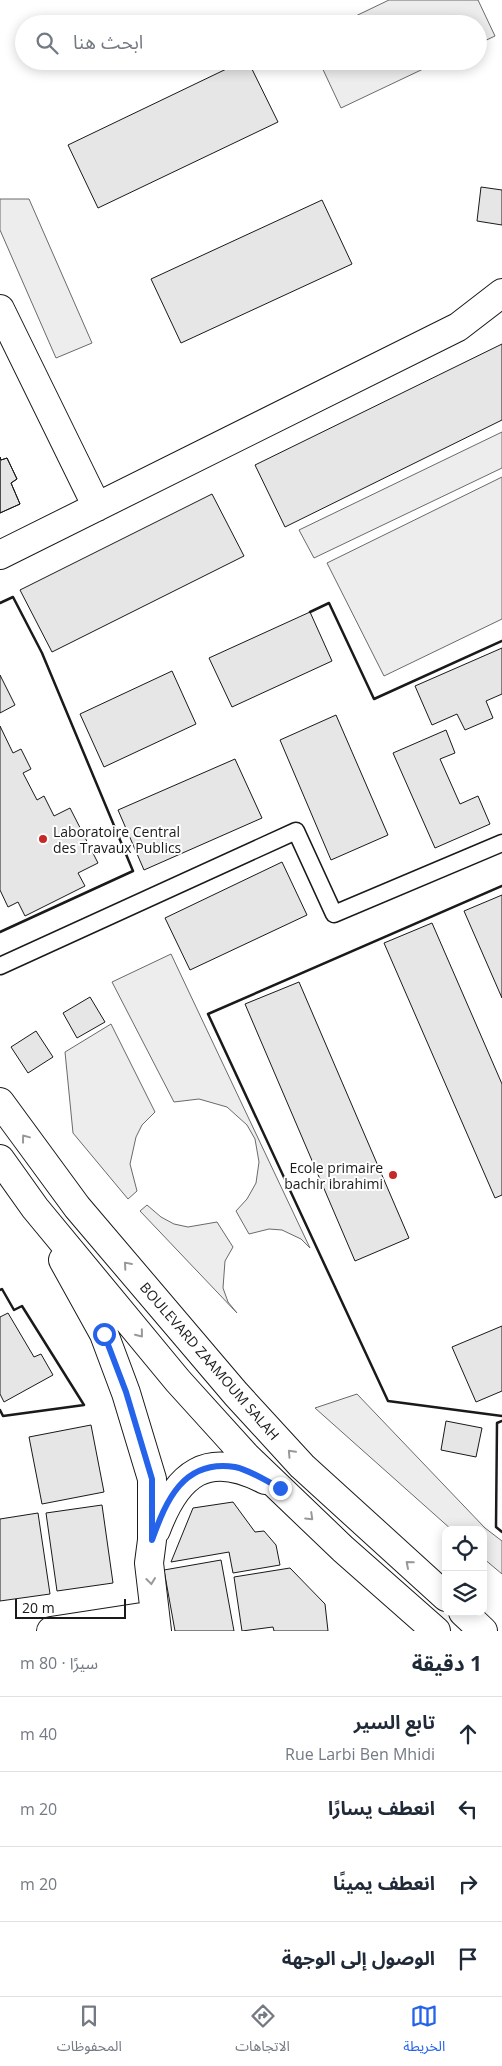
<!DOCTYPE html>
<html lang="ar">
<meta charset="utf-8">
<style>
:root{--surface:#fff;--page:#f6f6f7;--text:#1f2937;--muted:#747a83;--line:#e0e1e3;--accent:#2563eb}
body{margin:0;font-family:"Open Sans","Noto Sans Arabic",sans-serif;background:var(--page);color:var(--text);direction:rtl}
.controls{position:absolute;right:15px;bottom:15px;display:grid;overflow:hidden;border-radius:10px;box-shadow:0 2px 12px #0003}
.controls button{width:45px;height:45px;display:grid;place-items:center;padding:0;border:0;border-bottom:1px solid var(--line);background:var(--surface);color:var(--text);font:25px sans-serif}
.scale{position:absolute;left:15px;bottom:12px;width:111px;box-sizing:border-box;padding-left:5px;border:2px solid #1a1a1a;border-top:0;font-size:14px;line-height:18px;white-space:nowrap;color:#1a1a1a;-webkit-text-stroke:4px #fff;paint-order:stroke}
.stop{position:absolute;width:15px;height:15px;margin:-11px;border:4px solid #2563eb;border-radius:50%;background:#fff}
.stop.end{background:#2563eb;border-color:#fff;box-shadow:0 1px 5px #0008}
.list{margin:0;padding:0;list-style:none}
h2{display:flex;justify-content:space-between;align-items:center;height:65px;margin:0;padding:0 20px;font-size:21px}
h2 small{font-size:16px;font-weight:400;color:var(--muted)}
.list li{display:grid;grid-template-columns:32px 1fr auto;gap:15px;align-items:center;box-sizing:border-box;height:75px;padding:0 20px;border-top:1px solid var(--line)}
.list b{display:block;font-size:19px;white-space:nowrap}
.list p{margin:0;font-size:16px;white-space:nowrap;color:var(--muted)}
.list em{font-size:16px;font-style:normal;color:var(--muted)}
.icon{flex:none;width:28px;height:28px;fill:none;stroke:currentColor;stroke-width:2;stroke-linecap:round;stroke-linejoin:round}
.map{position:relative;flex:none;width:502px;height:1631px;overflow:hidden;direction:ltr}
.search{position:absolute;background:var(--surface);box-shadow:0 2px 12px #0003;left:15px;right:15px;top:15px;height:55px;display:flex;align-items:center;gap:12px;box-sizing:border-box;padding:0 18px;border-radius:28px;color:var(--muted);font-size:19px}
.sheet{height:365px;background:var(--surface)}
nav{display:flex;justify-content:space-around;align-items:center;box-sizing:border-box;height:70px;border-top:1px solid var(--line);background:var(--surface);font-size:14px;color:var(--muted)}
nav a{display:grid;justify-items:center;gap:2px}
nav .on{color:var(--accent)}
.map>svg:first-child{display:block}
.built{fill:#ededed;stroke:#6a6a6a}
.building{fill:#e6e6e6;stroke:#1a1a1a}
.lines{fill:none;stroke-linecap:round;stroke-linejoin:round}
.lane-casing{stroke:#1a1a1a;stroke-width:19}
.street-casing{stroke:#1a1a1a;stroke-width:30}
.lane{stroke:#fff;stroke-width:16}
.street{stroke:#fff;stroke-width:28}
.wall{stroke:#1a1a1a;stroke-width:2.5}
.oneway{stroke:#989898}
.route{stroke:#2563eb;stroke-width:6}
.poi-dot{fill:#c62828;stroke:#fff;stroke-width:2}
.labels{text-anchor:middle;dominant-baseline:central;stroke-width:4;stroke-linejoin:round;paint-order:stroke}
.poi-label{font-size:14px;fill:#1a1a1a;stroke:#fff;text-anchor:start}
.street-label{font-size:14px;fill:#1a1a1a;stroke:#fff}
</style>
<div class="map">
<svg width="502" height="1631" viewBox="0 0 502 1631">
<rect width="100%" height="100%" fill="#fff"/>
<path class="built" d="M 389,0 L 478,0 L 495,36 L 478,44 L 478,24 L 339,24 Z
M 319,61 L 440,61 L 341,108 Z
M 0,199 L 29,199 L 92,343 L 56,358 L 0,230 Z
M 502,432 L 502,468 L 314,558 L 299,530 Z
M 502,477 L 502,619 L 384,676 L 327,563 Z
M 171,954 L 310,1248 L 301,1239 L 282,1230 L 269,1229 L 249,1234 L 236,1211 L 247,1199 L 256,1183 L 259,1162 L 255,1139 L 247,1125 L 227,1107 L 199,1099 L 174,1102 L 112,982 Z
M 111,1024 L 155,1112 L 142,1125 L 136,1137 L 130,1164 L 137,1191 L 128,1199 L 73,1133 L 65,1052 Z
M 147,1205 L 161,1217 L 174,1224 L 188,1227 L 217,1222 L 233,1247 L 225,1261 L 223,1288 L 228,1302 L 237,1313 L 140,1211 Z
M 357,1394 L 485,1528 L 502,1541 L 502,1574 L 483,1558 L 483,1530 L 452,1530 L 315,1408 Z"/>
<path class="building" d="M 243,61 L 248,61 L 278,122 L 98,208 L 68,145 Z
M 481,187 L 502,190 L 502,225 L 477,221 Z
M 322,200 L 352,264 L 181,343 L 151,279 Z
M 502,344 L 502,420 L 285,527 L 255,465 Z
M 0,457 L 1,460 L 7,458 L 17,479 L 11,483 L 20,504 L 0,513 Z
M 0,457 L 1,460 L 7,458 L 17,479 L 11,483 L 20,504 L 0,513 Z
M 212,494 L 244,556 L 52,652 L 20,590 Z
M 310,612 L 332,661 L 232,707 L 209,658 Z
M 502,648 L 502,694 L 486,701 L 493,718 L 465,730 L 457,714 L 432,725 L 415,686 Z
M 172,671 L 196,724 L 104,767 L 80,714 Z
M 0,675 L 15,705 L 0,713 Z
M 336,715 L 388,835 L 331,860 L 280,740 Z
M 0,726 L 13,753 L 21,749 L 31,769 L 23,773 L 37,800 L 44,796 L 54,816 L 70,808 L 98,863 L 78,873 L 85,886 L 25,916 L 18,902 L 8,907 L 0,890 Z
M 446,730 L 455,753 L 440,759 L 460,804 L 478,796 L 490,824 L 435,848 L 393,753 Z
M 235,759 L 262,818 L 144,870 L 118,810 Z
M 282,862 L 307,915 L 190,970 L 165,918 Z
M 502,895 L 502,998 L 464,911 Z
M 432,923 L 502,1084 L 502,1195 L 495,1198 L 384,943 Z
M 299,982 L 409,1238 L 355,1261 L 245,1004 Z
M 90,997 L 105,1022 L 77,1038 L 63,1013 Z
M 36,1031 L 53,1057 L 28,1073 L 11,1047 Z
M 8,1313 L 34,1357 L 41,1354 L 53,1375 L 4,1402 L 0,1394 L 0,1317 Z
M 502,1326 L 502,1391 L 476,1402 L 452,1347 Z
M 446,1421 L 482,1428 L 476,1457 L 441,1450 Z
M 91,1425 L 104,1492 L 42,1504 L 29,1437 Z
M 233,1502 L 255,1532 L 264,1531 L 276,1545 L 280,1565 L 233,1573 L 229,1552 L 171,1562 L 193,1508 Z
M 102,1505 L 113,1583 L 57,1591 L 46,1513 Z
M 38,1513 L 50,1594 L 0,1601 L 0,1519 Z
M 221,1560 L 234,1631 L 175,1631 L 164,1570 Z
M 290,1568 L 325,1604 L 328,1631 L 274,1631 L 273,1627 L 242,1631 L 234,1577 Z"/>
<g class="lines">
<g class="lane-casing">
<path id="lane" d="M 0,966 L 296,831 L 334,914 L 502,843"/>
</g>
<g class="street-casing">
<path id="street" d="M 0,309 L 97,507
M 0,555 L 458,327 L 502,293
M 0,1102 L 77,1207 L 236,1394 L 302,1466 L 446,1597
M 0,1159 L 35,1208 L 178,1381 L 246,1456 L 343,1549 L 436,1631
M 63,1260 L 104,1334 L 126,1393 L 152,1479 L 152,1540 L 149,1563 L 157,1631
M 156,1530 C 177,1474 207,1449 265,1480
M 463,1612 L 483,1631
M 51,1631 L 155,1615"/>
</g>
<use href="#lane" class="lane"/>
<use href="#street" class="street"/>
<path class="wall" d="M 0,603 L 13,597 L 42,653 L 133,871 L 0,932
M 310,612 L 329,603 L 374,699 L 502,641
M 502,886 L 208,1014 L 388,1401 L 502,1416
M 0,1290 L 2,1289 L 14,1310 L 22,1306 L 84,1405 L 3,1416 L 0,1410
M 502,1421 L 497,1423 L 496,1527 L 502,1532"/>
</g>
<defs><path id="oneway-chevron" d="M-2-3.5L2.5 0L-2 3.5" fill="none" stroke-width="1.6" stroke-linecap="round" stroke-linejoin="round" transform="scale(1.25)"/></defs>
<g class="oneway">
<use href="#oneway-chevron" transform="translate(25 1138) rotate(-127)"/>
<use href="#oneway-chevron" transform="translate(127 1265) rotate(-131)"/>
<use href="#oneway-chevron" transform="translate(140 1334) rotate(51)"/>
<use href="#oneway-chevron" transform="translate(291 1453) rotate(-133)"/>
<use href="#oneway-chevron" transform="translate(310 1517) rotate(44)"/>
<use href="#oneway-chevron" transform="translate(409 1564) rotate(-139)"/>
<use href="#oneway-chevron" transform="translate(151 1581) rotate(83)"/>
</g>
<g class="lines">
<path class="route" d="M 104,1334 L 126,1392 L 152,1479 L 152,1540 C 166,1501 183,1459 235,1467 C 250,1470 266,1481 280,1488"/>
</g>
<g class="poi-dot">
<circle cx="43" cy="839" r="5"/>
<circle cx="393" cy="1175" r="5"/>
</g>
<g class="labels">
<g class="poi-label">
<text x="53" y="831">Laboratoire Central<tspan x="53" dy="16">des Travaux Publics</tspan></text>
<text x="383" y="1167" text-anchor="end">Ecole primaire<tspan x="383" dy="16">bachir ibrahimi</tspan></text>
</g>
<g class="street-label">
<text transform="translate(210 1361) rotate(49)">BOULEVARD ZAAMOUM SALAH</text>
</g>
</g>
</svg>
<div class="controls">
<button><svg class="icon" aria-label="locate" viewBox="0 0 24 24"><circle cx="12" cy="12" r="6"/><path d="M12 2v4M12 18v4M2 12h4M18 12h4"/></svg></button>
<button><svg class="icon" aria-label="layers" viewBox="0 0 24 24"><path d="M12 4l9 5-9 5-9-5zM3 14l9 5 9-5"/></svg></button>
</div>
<div class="scale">20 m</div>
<div class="stop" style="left:104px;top:1334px"></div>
<div class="stop end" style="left:280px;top:1488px"></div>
<div class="search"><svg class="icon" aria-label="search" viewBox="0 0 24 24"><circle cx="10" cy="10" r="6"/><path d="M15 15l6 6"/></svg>ابحث هنا</div>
</div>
<section class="sheet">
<h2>1 دقيقة<small>سيرًا · 80 m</small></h2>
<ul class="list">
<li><svg class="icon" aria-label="ahead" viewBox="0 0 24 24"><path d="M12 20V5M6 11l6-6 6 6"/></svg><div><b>تابع السير</b><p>Rue Larbi Ben Mhidi</p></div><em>40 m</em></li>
<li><svg class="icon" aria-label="left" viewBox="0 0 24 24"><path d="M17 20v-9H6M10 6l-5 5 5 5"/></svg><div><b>انعطف يسارًا</b></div><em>20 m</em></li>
<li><svg class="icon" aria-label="right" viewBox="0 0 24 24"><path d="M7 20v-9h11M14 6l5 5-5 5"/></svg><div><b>انعطف يمينًا</b></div><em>20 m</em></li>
<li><svg class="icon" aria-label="arrive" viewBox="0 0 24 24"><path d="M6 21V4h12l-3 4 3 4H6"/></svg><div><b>الوصول إلى الوجهة</b></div></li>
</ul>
</section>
<nav>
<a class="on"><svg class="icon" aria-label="map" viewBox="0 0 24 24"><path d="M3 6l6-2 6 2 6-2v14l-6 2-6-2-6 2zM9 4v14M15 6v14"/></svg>الخريطة</a>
<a><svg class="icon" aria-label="directions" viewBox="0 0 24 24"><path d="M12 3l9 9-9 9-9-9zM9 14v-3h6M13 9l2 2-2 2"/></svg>الاتجاهات</a>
<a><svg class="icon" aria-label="saved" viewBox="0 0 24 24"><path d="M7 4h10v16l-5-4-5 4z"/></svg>المحفوظات</a>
</nav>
